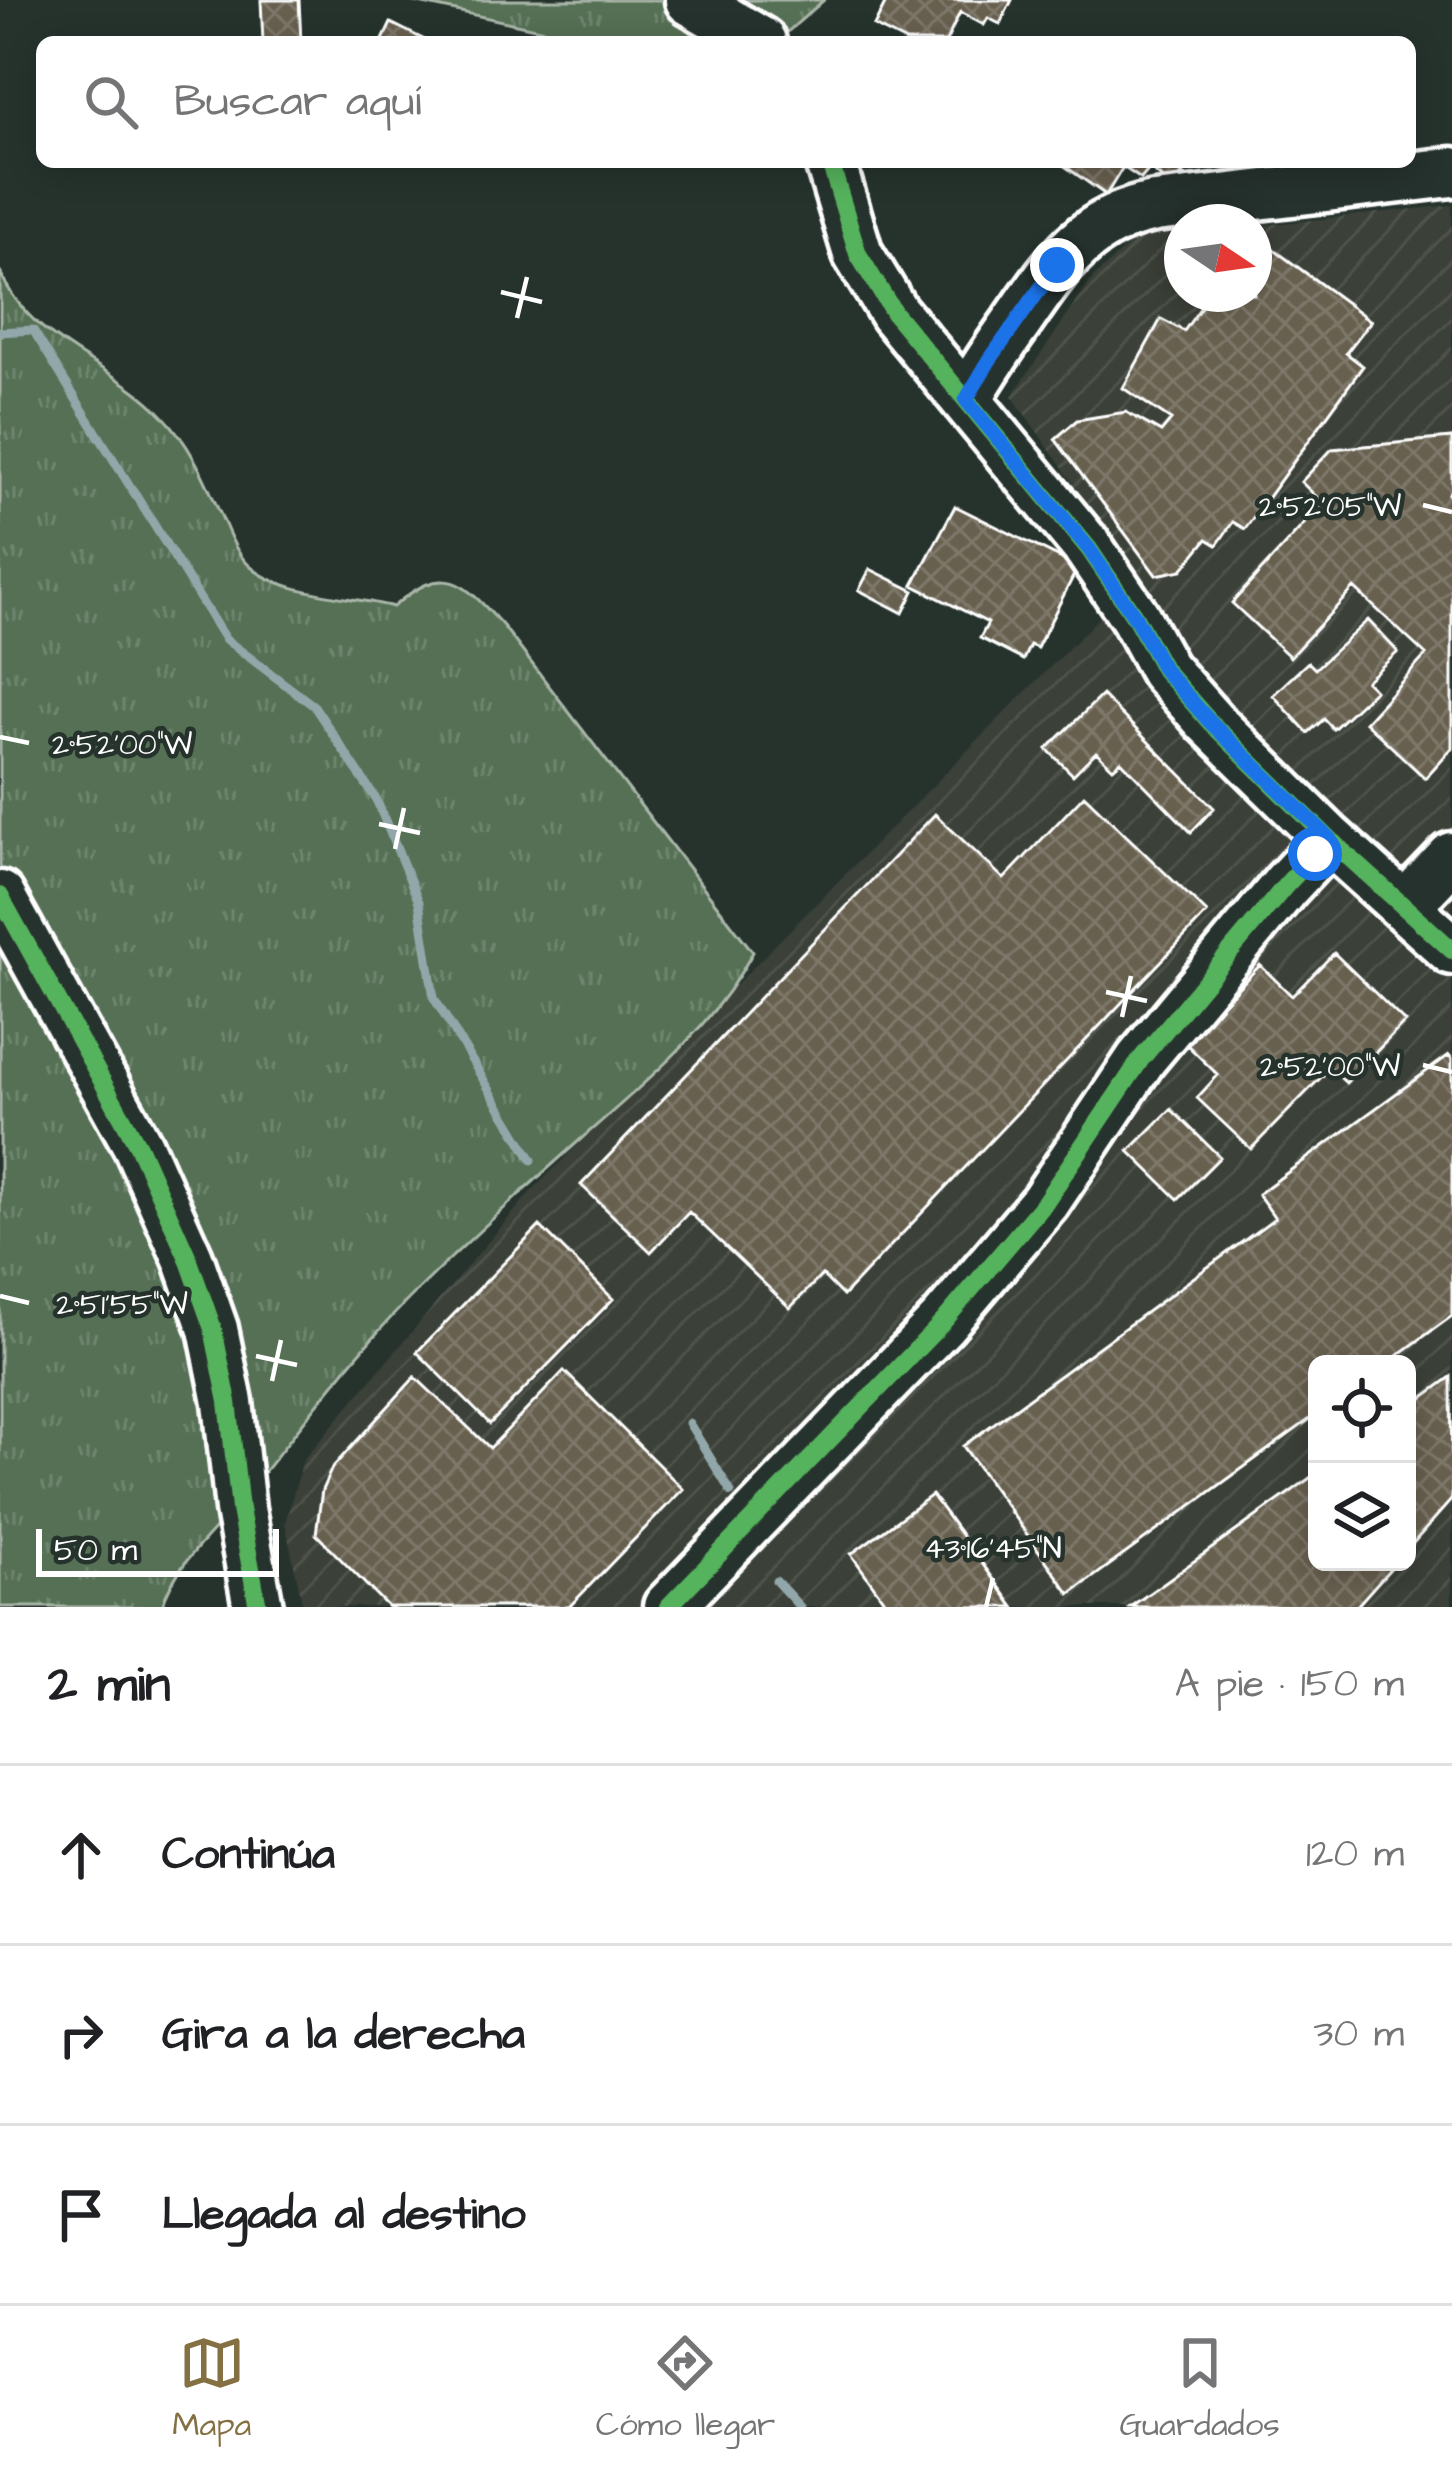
<!DOCTYPE html>
<html lang="es">
<meta charset="utf-8">
<style>
:root{--surface:#fff;--page:#f6f6f6;--text:#202124;--muted:#757577;--line:#e0e0e0;--accent:#847042}
body{margin:0;font-family:"Architects Daughter",sans-serif;background:var(--page);color:var(--text)}
.controls{position:absolute;right:36px;bottom:36px;display:grid;overflow:hidden;border-radius:18px;box-shadow:0 6px 30px #0003}
.controls button{width:108px;height:108px;display:grid;place-items:center;padding:0;border:0;border-bottom:3px solid var(--line);background:var(--surface);color:var(--text);font:60px sans-serif}
.compass{position:absolute;left:1164px;top:204px;width:108px;height:108px;border-radius:50%;background:var(--surface);box-shadow:0 6px 30px #0003;rotate:103deg}
.scale{position:absolute;left:36px;bottom:30px;width:243px;box-sizing:border-box;padding-left:12px;border:6px solid #fff;border-top:0;font-size:33px;line-height:42px;white-space:nowrap;color:#fff;-webkit-text-stroke:9px #26332d;paint-order:stroke}
.stop{position:absolute;width:36px;height:36px;margin:-27px;border:9px solid #1a73e8;border-radius:50%;background:#fff}
.stop.end{background:#1a73e8;border-color:#fff;box-shadow:0 3px 12px #0008}
.list{margin:0;padding:0;list-style:none}
h2{display:flex;justify-content:space-between;align-items:center;height:156px;margin:0;padding:0 48px;font-size:51px}
h2 small{font-size:39px;font-weight:400;color:var(--muted)}
.list li{display:grid;grid-template-columns:78px 1fr auto;gap:36px;align-items:center;box-sizing:border-box;height:180px;padding:0 48px;border-top:3px solid var(--line)}
.list b{display:block;font-size:45px;white-space:nowrap}
.list em{font-size:39px;font-style:normal;color:var(--muted)}
.icon{flex:none;width:66px;height:66px;fill:none;stroke:currentColor;stroke-width:2;stroke-linecap:round;stroke-linejoin:round}
.map{position:relative;flex:none;width:1452px;height:1607px;overflow:hidden}
.search{position:absolute;background:var(--surface);box-shadow:0 6px 30px #0003;left:36px;right:36px;top:36px;height:132px;display:flex;align-items:center;gap:30px;box-sizing:border-box;padding:0 42px;border-radius:18px;color:var(--muted);font-size:45px}
.sheet{height:696px;background:var(--surface)}
nav{display:flex;justify-content:space-around;align-items:center;box-sizing:border-box;height:168px;border-top:3px solid var(--line);background:var(--surface);font-size:33px;color:var(--muted)}
nav a{display:grid;justify-items:center;gap:6px}
nav .on{color:var(--accent)}
.map>svg:first-child{display:block}
.industrial{fill:url(#industrial-furrows);fill-rule:evenodd}
.grass{fill:url(#grass-tufts);stroke:#aab7aa;stroke-width:3}
.lines{fill:none;stroke-linecap:round;stroke-linejoin:round}
.stream{stroke:#92a7aa;stroke-width:9}
.building{fill:url(#building-cross-hatch);stroke:#fff;stroke-width:3}
.minor-casing{stroke:#fff;stroke-width:57}
.minor{stroke:#26332d;stroke-width:48}
.cycleway-casing{stroke:#26332d;stroke-width:26}
.cycleway{stroke:#56b35d;stroke-width:18}
.route{stroke:#1a73e8;stroke-width:15}
.ticks{fill:none;stroke:#fff;stroke-width:4.5}
.ticks-label{font-size:30px;text-anchor:middle;fill:#fff;stroke:#26332d;stroke-width:9;stroke-linejoin:round;paint-order:stroke}
</style>
<div class="map">
<svg width="1452" height="1607" viewBox="0 0 1452 1607">
<defs>
<pattern id="industrial-furrows" width="10" height="10" patternUnits="userSpaceOnUse" patternTransform="scale(3)"><rect width="10" height="10" fill="#3a4038"/><path d="M-1 1l2-2M0 10L10 0M9 11l2-2" fill="none" stroke="#4e534c"/></pattern>
<pattern id="grass-tufts" width="24" height="20" patternUnits="userSpaceOnUse" patternTransform="scale(3)"><rect width="24" height="20" fill="#556f55"/><path d="M3 7l-1-3M5 7V3M7 7l1-3M15 17l-1-3M17 17v-4M19 17l1-3" fill="none" stroke="#6e856e"/></pattern>
<pattern id="building-cross-hatch" width="8" height="8" patternUnits="userSpaceOnUse" patternTransform="scale(3)"><rect width="8" height="8" fill="#676050"/><path d="M0 0l8 8M0 8l8-8" fill="none" stroke="#7e786a"/></pattern>
</defs>
<rect width="100%" height="100%" fill="#26332d"/>
<filter id="ink" filterUnits="userSpaceOnUse"><feTurbulence type="fractalNoise" baseFrequency=".00833" numOctaves="2"/><feDisplacementMap in="SourceGraphic" scale="24" xChannelSelector="R" yChannelSelector="G"/><feConvolveMatrix kernelMatrix="1 2 1 2 8 2 1 2 1" color-interpolation-filters="sRGB"/></filter>
<g filter="url(#ink)">
<path class="industrial" d="M 1452,205 L 1452,1607 L 303,1607 L 285,1523 L 303,1460 L 528,1195 L 1139,577 L 1012,396 L 1093,278 L 1136,238 L 1182,233 L 1182,294 L 1254,294 L 1254,226 ZM 1317,1364 L 1407,1364 L 1407,1562 L 1317,1562 Z"/>
<path class="grass" d="M 405,0 L 824,0 L 776,42 L 600,42 Z
M 0,271 C 29,344 113,362 163,416 C 190,444 204,477 219,511 C 228,530 235,553 251,567 C 282,595 353,596 393,607 C 445,561 463,581 503,626 L 753,952 C 712,1028 645,1083 581,1139 C 528,1186 476,1233 426,1282 C 359,1346 307,1419 249,1491 C 221,1525 174,1563 162,1607 L 0,1607 Z"/>
<g class="lines">
<path class="stream" d="M 0,332 L 33,330 L 225,639 L 314,706 L 376,799 L 419,902 L 434,998 L 532,1160
M 689,1423 L 731,1492
M 776,1581 L 800,1607"/>
</g>
<path class="building" d="M 261,0 L 299,0 L 301,42 L 263,42 Z
M 887,0 L 1012,0 L 1000,24 L 988,18 L 984,25 L 960,12 L 946,42 L 906,42 L 874,26 Z
M 391,23 L 429,42 L 382,42 Z
M 1059,162 L 1155,162 L 1141,179 L 1123,167 L 1106,195 Z
M 1155,162 L 1175,162 L 1186,170 L 1172,186 L 1150,169 Z
M 1261,240 L 1371,321 L 1346,353 L 1363,366 L 1245,529 L 1233,522 L 1217,545 L 1207,539 L 1182,570 L 1156,575 L 1055,439 L 1077,420 L 1126,412 L 1161,432 L 1171,420 L 1123,388 L 1161,319 L 1184,331 L 1210,294 L 1254,294 L 1254,241 Z
M 1452,438 L 1452,489 L 1448,494 L 1452,498 L 1452,748 L 1425,778 L 1365,722 L 1426,655 L 1354,588 L 1290,657 L 1232,603 L 1323,503 L 1301,482 L 1332,449 Z
M 955,506 L 1078,567 L 1037,648 L 1030,645 L 1023,660 L 980,638 L 988,623 L 913,585 Z
M 870,569 L 914,591 L 903,613 L 859,590 Z
M 1368,620 L 1398,652 L 1366,681 L 1375,690 L 1333,729 L 1324,719 L 1308,733 L 1273,695 L 1308,662 L 1315,669 Z
M 1102,695 L 1214,808 L 1191,832 L 1121,761 L 1113,768 L 1096,752 L 1073,775 L 1047,749 Z
M 1084,795 L 1207,913 L 843,1296 L 822,1275 L 790,1308 L 689,1212 L 651,1252 L 581,1185 L 935,814 L 1004,879 Z
M 1334,953 L 1405,1022 L 1346,1083 L 1330,1068 L 1251,1149 L 1197,1098 L 1218,1075 L 1185,1043 L 1260,965 L 1292,996 Z
M 1449,1055 L 1452,1059 L 1452,1316 L 1386,1364 L 1317,1364 L 1317,1414 L 1070,1594 L 963,1446 L 1275,1218 L 1258,1194 Z
M 1171,1109 L 1220,1157 L 1178,1199 L 1129,1151 Z
M 540,1226 L 613,1299 L 490,1424 L 417,1352 Z
M 564,1371 L 683,1489 L 569,1607 L 388,1607 L 316,1534 L 322,1490 L 332,1468 L 415,1377 L 490,1448 Z
M 1451,1377 L 1452,1499 L 1407,1550 L 1407,1409 Z
M 1317,1473 L 1317,1562 L 1396,1562 L 1356,1607 L 1130,1607 Z
M 932,1495 L 1014,1607 L 889,1607 L 851,1554 Z"/>
<g class="lines">
<g class="minor-casing">
<path id="minor" d="M 690,0 L 761,42
M 830,162 L 858,254 L 894,313 L 1089,549 L 1135,617 L 1164,670 L 1210,722 L 1329,839 L 1452,950
M 966,400 C 981,373 999,347 1017,322 C 1055,267 1085,219 1155,207 L 1452,172
M 0,896 L 138,1146 L 188,1258 L 213,1329 L 228,1402 L 240,1509 L 258,1607
M 1405,906 L 1452,857
M 668,1607 L 943,1322 L 1045,1202 L 1141,1059 L 1286,885 L 1329,839"/>
</g>
<use href="#minor" class="minor"/>
<g class="cycleway-casing">
<path id="cycleway" d="M 830,162 L 858,254 L 894,313 L 1089,549 L 1135,617 L 1164,670 L 1210,722 L 1329,839 L 1452,950
M 0,896 L 138,1146 L 188,1258 L 213,1329 L 228,1402 L 240,1509 L 258,1607
M 668,1607 L 943,1322 L 1045,1202 L 1141,1059 L 1286,885 L 1329,839"/>
</g>
<use href="#cycleway" class="cycleway"/>
</g>
</g>
<g class="lines" filter="url(#ink)">
<path class="route" d="M 1057,265 L 989,361 L 966,400 L 1089,549 L 1135,617 L 1164,670 L 1210,722 L 1329,838 L 1315,854"/>
</g>
<path class="ticks" d="M 501,292 L 542,302M 517,318 L 527,277M 1423,505 L 1452,512M 0,737 L 29,743M 379,824 L 420,833M 395,849 L 404,808M 1106,992 L 1147,1001M 1122,1017 L 1131,976M 1423,1065 L 1452,1072M 0,1296 L 29,1303M 256,1356 L 297,1365M 272,1381 L 281,1340M 986,1607 L 993,1578"/>
<g class="ticks-label">
<text x="1330" y="516">2°52'05"W</text>
<text x="122" y="754">2°52'00"W</text>
<text x="1330" y="1076">2°52'00"W</text>
<text x="122" y="1314">2°51'55"W</text>
<text x="993" y="1558">43°16'45"N</text>
</g>
</svg>
<div class="controls">
<button><svg class="icon" aria-label="locate" viewBox="0 0 24 24"><circle cx="12" cy="12" r="6"/><path d="M12 2v4M12 18v4M2 12h4M18 12h4"/></svg></button>
<button><svg class="icon" aria-label="layers" viewBox="0 0 24 24"><path d="M12 4l9 5-9 5-9-5zM3 14l9 5 9-5"/></svg></button>
</div>
<svg class="compass" viewBox="-18 -18 36 36"><path d="M0-13l5 13h-10z" fill="#e53935"/><path d="M0 13l5-13h-10z" fill="#757577"/></svg>
<div class="scale">50 m</div>
<div class="stop" style="left:1315px;top:854px"></div>
<div class="stop end" style="left:1057px;top:265px"></div>
<div class="search"><svg class="icon" aria-label="search" viewBox="0 0 24 24"><circle cx="10" cy="10" r="6"/><path d="M15 15l6 6"/></svg>Buscar aquí</div>
</div>
<section class="sheet">
<h2>2 min<small>A pie · 150 m</small></h2>
<ul class="list">
<li><svg class="icon" aria-label="ahead" viewBox="0 0 24 24"><path d="M12 20V5M6 11l6-6 6 6"/></svg><div><b>Continúa</b></div><em>120 m</em></li>
<li><svg class="icon" aria-label="right" viewBox="0 0 24 24"><path d="M7 20v-9h11M14 6l5 5-5 5"/></svg><div><b>Gira a la derecha</b></div><em>30 m</em></li>
<li><svg class="icon" aria-label="arrive" viewBox="0 0 24 24"><path d="M6 21V4h12l-3 4 3 4H6"/></svg><div><b>Llegada al destino</b></div></li>
</ul>
</section>
<nav>
<a class="on"><svg class="icon" aria-label="map" viewBox="0 0 24 24"><path d="M3 6l6-2 6 2 6-2v14l-6 2-6-2-6 2zM9 4v14M15 6v14"/></svg>Mapa</a>
<a><svg class="icon" aria-label="directions" viewBox="0 0 24 24"><path d="M12 3l9 9-9 9-9-9zM9 14v-3h6M13 9l2 2-2 2"/></svg>Cómo llegar</a>
<a><svg class="icon" aria-label="saved" viewBox="0 0 24 24"><path d="M7 4h10v16l-5-4-5 4z"/></svg>Guardados</a>
</nav>
